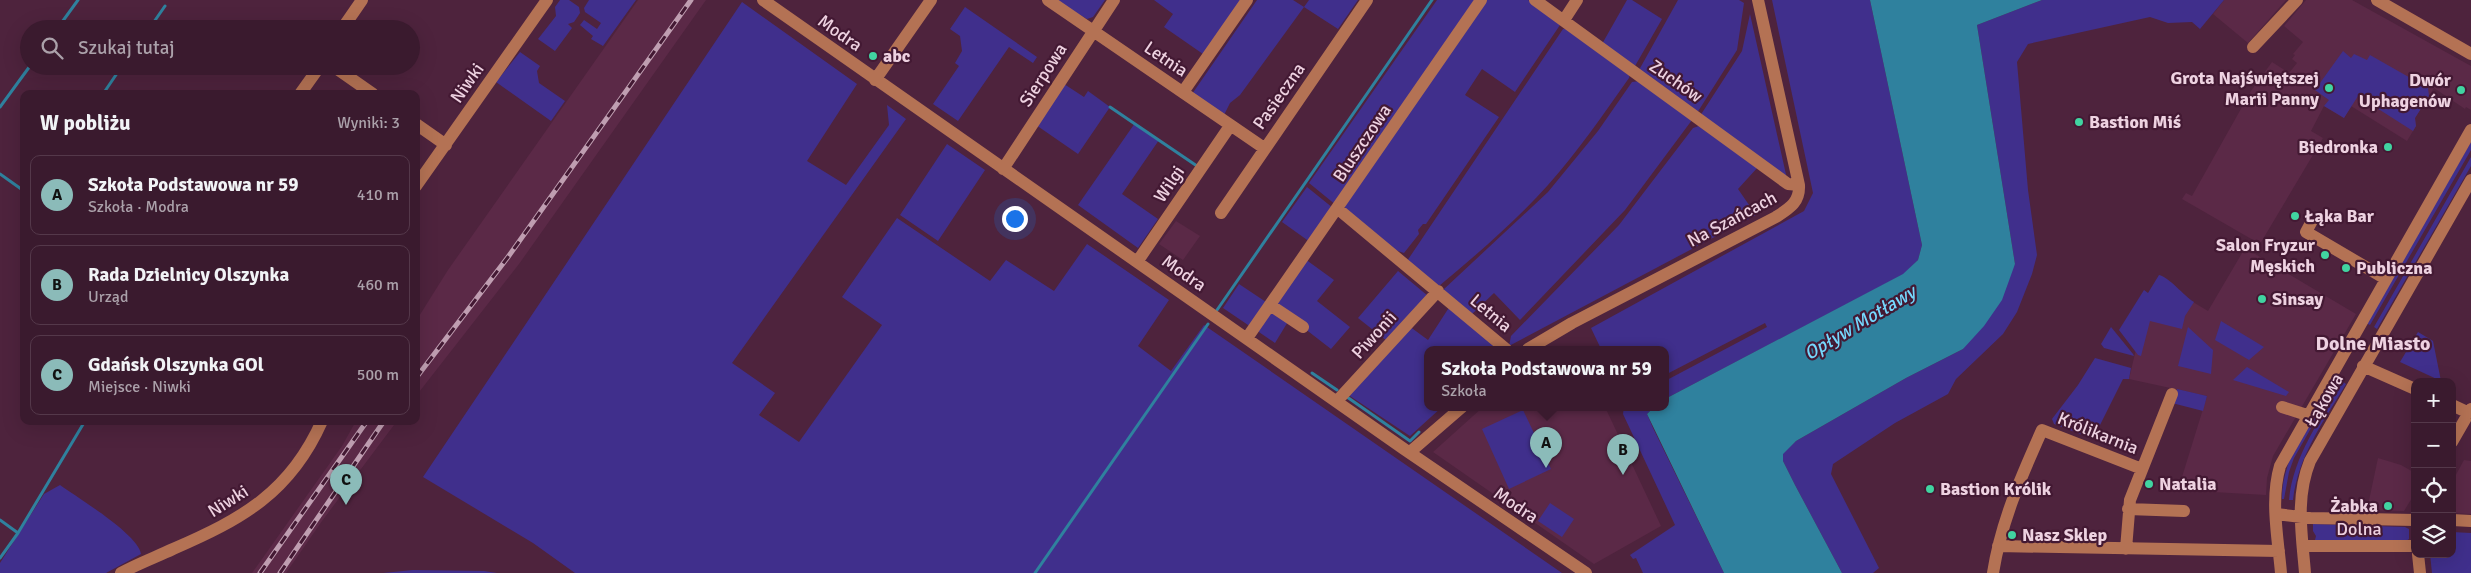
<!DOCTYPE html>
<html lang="pl">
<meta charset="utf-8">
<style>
:root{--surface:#3a1a2e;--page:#45273a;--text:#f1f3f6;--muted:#aba1aa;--line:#54384a;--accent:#8bbbb9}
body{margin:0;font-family:Signika,sans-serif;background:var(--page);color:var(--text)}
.controls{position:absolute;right:15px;bottom:15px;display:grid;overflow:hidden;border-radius:10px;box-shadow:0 5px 20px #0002}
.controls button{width:45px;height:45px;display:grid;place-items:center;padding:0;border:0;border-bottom:1px solid var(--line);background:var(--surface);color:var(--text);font:25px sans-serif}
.you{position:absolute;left:1014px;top:218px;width:18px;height:18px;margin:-12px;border:4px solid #fff;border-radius:50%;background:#1a73e8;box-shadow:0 0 0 8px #1a73e833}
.badge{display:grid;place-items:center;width:32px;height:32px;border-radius:50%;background:var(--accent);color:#111;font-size:16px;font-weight:700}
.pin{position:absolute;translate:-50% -41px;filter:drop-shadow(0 1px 2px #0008)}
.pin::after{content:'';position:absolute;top:26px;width:18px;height:15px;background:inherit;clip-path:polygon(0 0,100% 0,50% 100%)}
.popup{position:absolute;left:1424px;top:346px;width:245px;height:65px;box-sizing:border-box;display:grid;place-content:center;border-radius:10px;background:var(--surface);filter:drop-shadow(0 1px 4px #0005);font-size:16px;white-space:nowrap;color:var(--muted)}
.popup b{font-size:19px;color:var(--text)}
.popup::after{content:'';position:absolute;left:50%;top:100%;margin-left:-10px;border:10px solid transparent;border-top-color:var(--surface)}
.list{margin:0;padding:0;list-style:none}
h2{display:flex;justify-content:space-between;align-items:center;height:65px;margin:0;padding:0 20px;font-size:21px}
h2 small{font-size:16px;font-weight:400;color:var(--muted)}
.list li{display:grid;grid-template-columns:32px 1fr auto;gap:15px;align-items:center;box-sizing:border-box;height:80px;margin:0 10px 10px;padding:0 10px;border:1px solid var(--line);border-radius:10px}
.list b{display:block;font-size:19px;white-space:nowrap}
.list p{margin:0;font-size:16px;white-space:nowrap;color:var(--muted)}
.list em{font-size:16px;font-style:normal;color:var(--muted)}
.icon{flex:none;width:28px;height:28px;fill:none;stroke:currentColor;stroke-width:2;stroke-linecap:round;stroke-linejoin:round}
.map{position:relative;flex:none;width:2471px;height:573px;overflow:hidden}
.search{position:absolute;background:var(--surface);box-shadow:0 5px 20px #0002;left:20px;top:20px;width:400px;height:55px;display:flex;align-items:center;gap:12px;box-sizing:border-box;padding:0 18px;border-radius:28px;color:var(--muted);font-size:19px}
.panel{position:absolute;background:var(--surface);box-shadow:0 5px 20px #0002;left:20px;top:90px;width:400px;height:335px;border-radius:10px}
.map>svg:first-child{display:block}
.built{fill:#5b2947}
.green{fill:#402f8c}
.water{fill:#2f819e}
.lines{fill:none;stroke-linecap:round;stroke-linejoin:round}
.stream{stroke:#2f819e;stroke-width:3}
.minor{stroke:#b47254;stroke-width:12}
.rail-casing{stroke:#bf9eb1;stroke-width:5}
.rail{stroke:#431933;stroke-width:3;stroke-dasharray:9;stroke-linecap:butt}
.poi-dot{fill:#41d4a1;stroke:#431933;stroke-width:2}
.labels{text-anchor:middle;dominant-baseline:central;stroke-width:4.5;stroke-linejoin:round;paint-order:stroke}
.street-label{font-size:18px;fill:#eed2e1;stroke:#431933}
.poi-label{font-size:18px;font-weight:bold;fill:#eed2e1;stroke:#431933;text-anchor:start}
.water-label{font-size:19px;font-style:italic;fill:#75d8fd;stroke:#431933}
.quarter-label{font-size:20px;font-weight:bold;fill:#eed2e1;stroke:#431933}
</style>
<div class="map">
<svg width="2471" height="573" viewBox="0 0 2471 573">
<rect width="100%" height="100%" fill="#4e233d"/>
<path class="built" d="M 638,0 L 706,0 L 519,264 L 416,396 L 416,321 L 448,270 Z
M 2224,0 L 2286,0 L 2248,43 L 2213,14 Z
M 2306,0 L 2352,0 L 2471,66 L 2471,110 L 2466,107 L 2465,109 L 2434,88 L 2415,118 L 2416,126 L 2407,141 L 2351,106 L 2344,118 L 2324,106 L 2311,131 L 2323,138 L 2260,244 L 2182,199 L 2186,193 L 2192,196 L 2251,91 L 2272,62 L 2289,73 L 2297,63 L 2292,59 L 2295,55 L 2293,54 L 2303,42 L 2284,26 Z
M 1176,221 L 1200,236 L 1183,260 L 1159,244 Z
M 2245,248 L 2356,314 L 2273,456 L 2267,478 L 2266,495 L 2178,490 L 2207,396 L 2129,379 L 2145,311 L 2188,299 L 2208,311 Z
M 1483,407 L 1605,407 L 1661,526 L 1594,564 L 1433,452 Z
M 356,421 L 397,421 L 322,521 L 286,573 L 252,573 L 342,446 Z
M 2378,458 L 2401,465 L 2415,473 L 2415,493 L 2404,511 L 2367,510 Z
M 2464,460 L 2471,461 L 2471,514 L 2452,513 L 2452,482 Z"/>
<path class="green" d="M 560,0 L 569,0 L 579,7 L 580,13 L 574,22 L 568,24 L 572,28 L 555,51 L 538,39 L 556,16 L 555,7 Z
M 589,0 L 636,0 L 603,46 L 591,39 L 593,36 L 580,25 L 584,20 L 597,29 L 601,23 L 585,12 L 584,8 Z
M 1059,0 L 1105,0 L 1093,17 L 1087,19 L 1058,2 Z
M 1154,0 L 1243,0 L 1203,54 L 1164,27 L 1173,14 Z
M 1257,0 L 1293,0 L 1304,7 L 1309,0 L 1358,0 L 1338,29 L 1304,7 L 1240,95 L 1230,103 L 1224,115 L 1192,94 Z
M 1437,0 L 1478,0 L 1336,205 L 1309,183 Z
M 1487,0 L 1528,0 L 1559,21 L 1560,25 L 1515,92 L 1482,69 L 1465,95 L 1499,117 L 1426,224 L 1423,224 L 1418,230 L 1419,234 L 1404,253 L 1395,250 L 1345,208 L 1345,203 Z
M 1627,0 L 1632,0 L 1662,19 L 1635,66 L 1602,44 Z
M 1678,0 L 1739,0 L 1744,3 L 1737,50 L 1697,113 L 1639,70 Z
M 1772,0 L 1870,0 L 1922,245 L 1918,260 L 1904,274 L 1665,399 L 1665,381 L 1767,327 L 1765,323 L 1665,375 L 1665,349 L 1601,349 L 1591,328 L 1804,211 L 1813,193 Z
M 2042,0 L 2224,0 L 2200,29 L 2192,22 L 2168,23 L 2150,17 L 2028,44 L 2017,62 L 2028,190 L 2037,255 L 2032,274 L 2017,312 L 2003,334 L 1956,379 L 1948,394 L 1895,423 L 1833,464 L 1831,474 L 1879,568 L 1873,573 L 1842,573 L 1795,485 L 1783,461 L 1782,454 L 1796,441 L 1906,378 L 1963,349 L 2015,264 L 1977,25 Z
M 742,2 L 857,84 L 807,161 L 846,185 L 889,125 L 887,105 L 906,119 L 732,363 L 775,393 L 759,415 L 799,442 L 882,325 L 842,297 L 897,218 L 990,281 L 1006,260 L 1054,291 L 1087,244 L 1169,300 L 1138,346 L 1171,371 L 1204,325 L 1562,573 L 575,573 L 533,543 L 423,477 Z
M 965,7 L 1037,57 L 1033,63 L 1009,47 L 958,121 L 933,104 L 959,66 L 955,63 L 962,51 L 960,36 L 950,29 Z
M 1750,14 L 1787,179 L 1700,116 L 1742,51 Z
M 1569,28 L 1630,74 L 1629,78 C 1603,115 1578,151 1548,185 C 1515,222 1476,255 1439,286 L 1407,261 L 1563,29 Z
M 2343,51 L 2351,58 L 2354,54 L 2367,60 L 2370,55 L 2428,88 L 2429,96 L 2415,118 L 2416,126 L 2413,131 L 2358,96 L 2344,118 L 2324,106 L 2329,100 L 2315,90 Z
M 520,52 L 540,66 L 537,71 L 539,83 L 565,101 L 551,121 L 496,82 Z
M 1640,81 L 1692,120 L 1625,210 L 1520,320 L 1494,293 L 1472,314 L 1443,290 L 1548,192 L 1598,131 L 1632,82 Z
M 1064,84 L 1084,97 L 1088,91 L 1110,107 L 1078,154 L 1036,125 Z
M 1135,123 L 1159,140 L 1122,194 L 1158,219 L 1138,248 L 1078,205 Z
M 1702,125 L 1758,167 L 1738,189 L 1756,215 L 1509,346 L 1511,336 L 1619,225 L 1693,128 Z
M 2471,142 L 2471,150 L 2370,325 L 2366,323 Z
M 947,144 L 985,170 L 938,241 L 900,215 Z
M 2471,157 L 2471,166 L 2377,329 L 2374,327 Z
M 1307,187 L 1333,208 L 1310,242 L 1282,222 Z
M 1305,259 L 1334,280 L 1317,301 L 1350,327 L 1331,349 L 1273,304 Z
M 1398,271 L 1428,296 L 1387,341 L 1358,318 Z
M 2159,275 C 2169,277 2184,296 2194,302 L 2185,316 L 2182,329 L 2150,321 L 2141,356 L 2138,355 L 2119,330 L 2144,290 L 2148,293 Z
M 1239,284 L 1266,302 L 1251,327 L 1223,308 Z
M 1450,306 L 1501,349 L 1427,349 L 1427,407 L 1442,407 L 1410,436 L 1347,394 L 1409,326 L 1428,340 Z
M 1273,311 L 1289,320 L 1275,343 L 1256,330 Z
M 2221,321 L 2264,347 L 2249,360 L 2215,340 Z
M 2111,327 L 2133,354 L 2134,356 L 2104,348 L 2101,344 Z
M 2188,327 L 2213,350 L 2211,374 L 2178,366 Z
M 2418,332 L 2433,341 L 2441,381 L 2400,362 Z
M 2095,358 L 2131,368 L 2129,379 L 2123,379 L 2093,439 L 2054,424 L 2052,419 L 2078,385 Z
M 2247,367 L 2289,392 L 2286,396 L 2233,380 Z
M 2335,377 L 2339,379 L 2294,458 L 2289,472 L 2284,499 L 2282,499 C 2281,458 2315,413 2335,377 Z
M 2342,381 L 2346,384 C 2324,421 2298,456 2293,500 L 2289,500 C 2293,456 2321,419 2342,381 Z
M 2177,389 L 2207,396 L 2203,411 L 2172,403 Z
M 1624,407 L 1654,407 L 1647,414 L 1653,428 L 1724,573 L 1643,573 L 1636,558 L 1633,559 L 1630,555 L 1675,525 L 1623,414 Z
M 1523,410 L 1551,469 L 1509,489 L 1482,429 Z
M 60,485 C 78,498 138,534 141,554 L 106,573 L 0,573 L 0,563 L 44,494 Z
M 1550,503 L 1574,519 L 1562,537 L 1538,521 Z
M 2313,524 L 2405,527 L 2409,529 L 2409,539 L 2406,541 L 2315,540 L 2316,536 L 2313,531 Z
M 2452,532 L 2471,533 L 2471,573 L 2432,573 L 2430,554 L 2452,554 Z
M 413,570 L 484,571 L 497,573 L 383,573 Z"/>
<path class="water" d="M 1870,0 L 2042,0 L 1977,25 L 2015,264 L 2002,300 L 1984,326 L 1963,349 L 1906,378 L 1796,441 L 1783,454 L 1783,461 L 1795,485 L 1842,573 L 1724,573 L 1647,414 L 1654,407 L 1665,407 L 1665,399 L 1903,274 L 1918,260 L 1922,245 Z"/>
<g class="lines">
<path class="stream" d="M 57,29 L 78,0
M 149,29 L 165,6
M 103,94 L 122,66
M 0,107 L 30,66
M 1110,107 L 1197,166
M 0,174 L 24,191
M 1217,310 L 1432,0
M 1312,373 L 1337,390
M 1347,397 L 1410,441 L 1419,432
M 0,520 L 18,533
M 0,558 L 18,533 L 85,421
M 1035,573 L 1208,324"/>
<path class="minor" d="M 763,0 L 1404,449 L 1586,573
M 1048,0 L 1264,148
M 1535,0 L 1788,184 L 1799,185
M 2377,0 L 2471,54
M 1564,20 L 1577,0
M 342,29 L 362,0
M 2253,47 L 2297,0
M 333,66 L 373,94
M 875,80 L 931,0
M 1183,92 L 1247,0
M 300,94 L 320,66
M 416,124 L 446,145
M 1003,169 L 1114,0
M 416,186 L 547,0
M 1338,209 L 1506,349
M 1221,213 L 1367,0
M 2313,219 L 2306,232 L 2386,279
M 1137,262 L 1230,126
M 1270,305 L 1303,327
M 1247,338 L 1481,0
M 1528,349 L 1572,323 L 1776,217 C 1790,208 1800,202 1799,185 L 1758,0
M 2363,366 L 2415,389
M 1337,401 L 1438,291
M 2452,405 L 2469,413
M 2282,407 L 2307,415
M 2452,442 L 2471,409
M 1410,452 L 1462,407
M 2128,509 L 2184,511
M 2276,514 L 2310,518 L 2415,520
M 2452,520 L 2471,521
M 1998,546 L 2279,551
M 2303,546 L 2415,546
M 2126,549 L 2130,500 L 2172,394
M 2418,554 L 2420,573
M 121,573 C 137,564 156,557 173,549 C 242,519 290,493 322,421
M 1993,573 C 2001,522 2021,477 2042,430 L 2142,469
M 2281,573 C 2278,538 2270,500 2280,466 L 2471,130
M 2305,573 C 2302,535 2295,498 2310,461 L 2471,180"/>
<g class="rail-casing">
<path id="rail" d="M 416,378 L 508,257 L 691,0
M 260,573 L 367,421
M 280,573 L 384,421"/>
</g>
<use href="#rail" class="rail"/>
</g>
<g class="poi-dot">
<circle cx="873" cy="56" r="5"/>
<circle cx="2329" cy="88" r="5"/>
<circle cx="2461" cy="90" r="5"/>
<circle cx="2079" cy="122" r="5"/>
<circle cx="2388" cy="147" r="5"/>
<circle cx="2295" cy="216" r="5"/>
<circle cx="2325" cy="255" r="5"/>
<circle cx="2346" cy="268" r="5"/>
<circle cx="2262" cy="299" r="5"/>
<circle cx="2149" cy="484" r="5"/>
<circle cx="1930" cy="489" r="5"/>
<circle cx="2388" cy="506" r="5"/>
<circle cx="2012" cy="535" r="5"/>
</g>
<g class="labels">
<g class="street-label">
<text transform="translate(840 33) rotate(35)">Modra</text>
<text transform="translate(1166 59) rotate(34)">Letnia</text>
<text transform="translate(1043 75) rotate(-57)">Sierpowa</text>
<text transform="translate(1676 81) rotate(35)">Zuchów</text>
<text transform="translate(467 83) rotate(-55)">Niwki</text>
<text transform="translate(1279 96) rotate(-55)">Pasieczna</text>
<text transform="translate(1362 143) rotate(-56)">Bluszczowa</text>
<text transform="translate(1169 184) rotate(-56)">Wilgi</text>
<text transform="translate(1732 219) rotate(-28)">Na Szańcach</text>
<text transform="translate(1184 273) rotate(35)">Modra</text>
<text transform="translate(1491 313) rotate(40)">Letnia</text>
<text transform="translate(1374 335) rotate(-48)">Piwonii</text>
<text transform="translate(2324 400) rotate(-60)">Łąkowa</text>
<text transform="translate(2098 433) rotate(22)">Królikarnia</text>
<text transform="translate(228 501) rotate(-32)">Niwki</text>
<text transform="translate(1516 505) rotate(34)">Modra</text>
<text x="2359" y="529">Dolna</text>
</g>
<g class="poi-label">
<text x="883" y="56">abc</text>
<text x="2319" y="78" text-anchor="end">Grota Najświętszej<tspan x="2319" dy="21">Marii Panny</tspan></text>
<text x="2451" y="80" text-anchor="end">Dwór<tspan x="2451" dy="21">Uphagenów</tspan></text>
<text x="2089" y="122">Bastion Miś</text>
<text x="2378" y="147" text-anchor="end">Biedronka</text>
<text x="2305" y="216">Łąka Bar</text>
<text x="2315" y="245" text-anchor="end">Salon Fryzur<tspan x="2315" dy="21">Męskich</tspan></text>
<text x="2356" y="268">Publiczna</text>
<text x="2272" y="299">Sinsay</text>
<text x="2159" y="484">Natalia</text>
<text x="1940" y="489">Bastion Królik</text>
<text x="2378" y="506" text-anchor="end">Żabka</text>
<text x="2022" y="535">Nasz Sklep</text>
</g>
<g class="water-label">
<text transform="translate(1860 323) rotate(-31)">Opływ Motławy</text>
</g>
<g class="quarter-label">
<text x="2373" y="343">Dolne Miasto</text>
</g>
</g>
</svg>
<div class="controls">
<button>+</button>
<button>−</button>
<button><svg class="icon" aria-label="locate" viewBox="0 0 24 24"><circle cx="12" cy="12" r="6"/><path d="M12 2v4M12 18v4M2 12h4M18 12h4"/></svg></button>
<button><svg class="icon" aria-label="layers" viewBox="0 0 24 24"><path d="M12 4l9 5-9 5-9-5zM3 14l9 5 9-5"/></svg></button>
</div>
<div class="you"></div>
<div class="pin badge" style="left:1546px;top:468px">A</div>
<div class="popup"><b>Szkoła Podstawowa nr 59</b>Szkoła</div>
<div class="pin badge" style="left:1623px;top:475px">B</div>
<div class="pin badge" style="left:346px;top:505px">C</div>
<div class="search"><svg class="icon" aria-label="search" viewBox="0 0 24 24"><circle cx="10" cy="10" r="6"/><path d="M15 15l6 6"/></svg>Szukaj tutaj</div>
<section class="panel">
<h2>W pobliżu<small>Wyniki: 3</small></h2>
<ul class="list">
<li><span class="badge">A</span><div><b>Szkoła Podstawowa nr 59</b><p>Szkoła · Modra</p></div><em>410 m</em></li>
<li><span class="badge">B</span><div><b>Rada Dzielnicy Olszynka</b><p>Urząd</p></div><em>460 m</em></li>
<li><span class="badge">C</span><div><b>Gdańsk Olszynka GOl</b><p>Miejsce · Niwki</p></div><em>500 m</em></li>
</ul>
</section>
</div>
